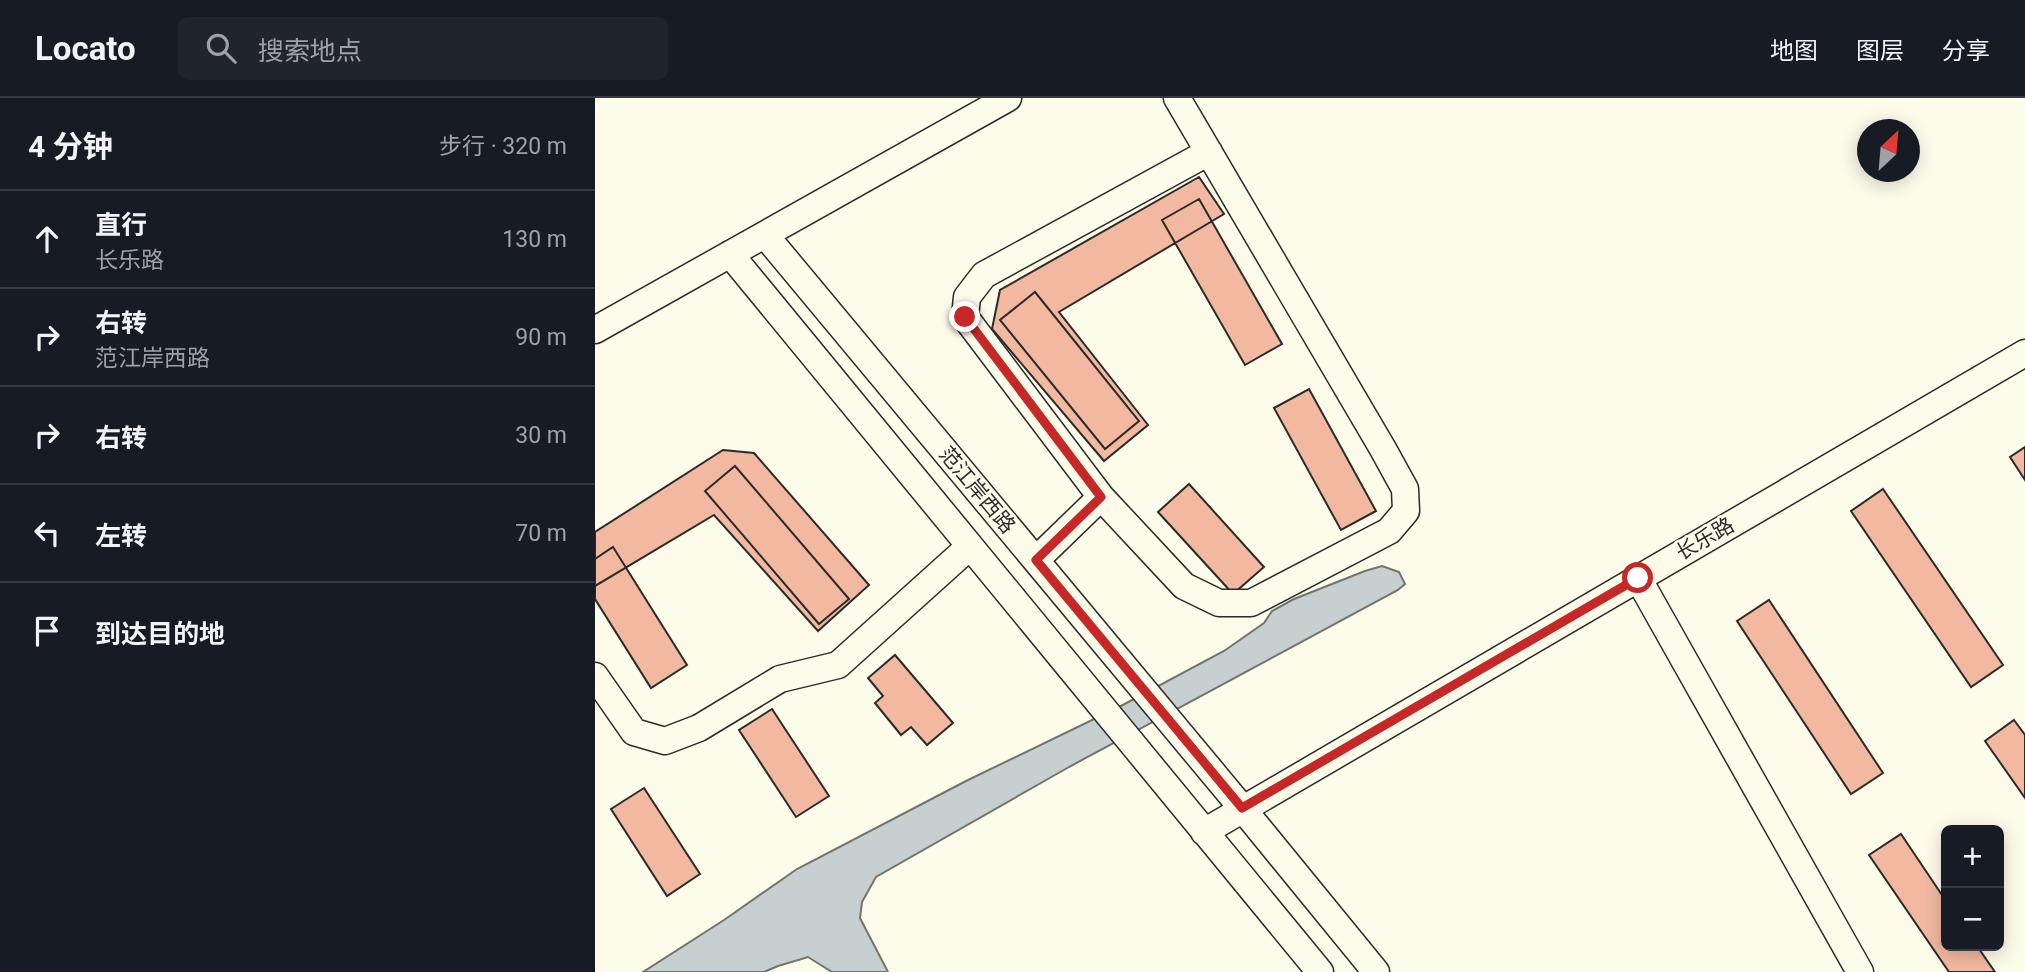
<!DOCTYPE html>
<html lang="zh">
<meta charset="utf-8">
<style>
:root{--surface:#171b24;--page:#20242c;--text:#f1f3f6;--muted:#9ea1a6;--line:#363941}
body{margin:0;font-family:Roboto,"Noto Sans SC",sans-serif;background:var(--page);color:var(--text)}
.controls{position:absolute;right:21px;bottom:21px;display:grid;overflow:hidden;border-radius:10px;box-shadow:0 4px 18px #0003}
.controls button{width:63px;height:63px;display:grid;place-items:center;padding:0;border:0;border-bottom:2px solid var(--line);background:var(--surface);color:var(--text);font:35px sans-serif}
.compass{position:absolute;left:1262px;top:21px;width:63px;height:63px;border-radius:50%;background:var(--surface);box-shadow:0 4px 18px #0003;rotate:26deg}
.stop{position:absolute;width:21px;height:21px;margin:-16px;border:5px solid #c62828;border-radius:50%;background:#fff}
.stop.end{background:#c62828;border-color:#fff;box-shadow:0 2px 7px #0008}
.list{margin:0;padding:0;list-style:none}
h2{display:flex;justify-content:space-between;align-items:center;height:91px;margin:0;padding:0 28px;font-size:30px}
h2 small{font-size:23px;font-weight:400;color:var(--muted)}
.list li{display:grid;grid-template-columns:46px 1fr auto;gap:21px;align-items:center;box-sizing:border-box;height:98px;padding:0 28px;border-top:2px solid var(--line)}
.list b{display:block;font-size:26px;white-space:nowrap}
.list p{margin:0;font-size:23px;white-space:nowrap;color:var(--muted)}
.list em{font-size:23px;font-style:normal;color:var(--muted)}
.icon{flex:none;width:38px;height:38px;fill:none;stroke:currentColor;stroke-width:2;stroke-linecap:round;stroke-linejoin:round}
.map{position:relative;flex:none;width:1430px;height:874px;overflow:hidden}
header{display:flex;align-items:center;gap:42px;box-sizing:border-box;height:98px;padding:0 35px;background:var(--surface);border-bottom:2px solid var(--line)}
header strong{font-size:33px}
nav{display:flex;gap:38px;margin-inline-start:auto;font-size:24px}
.search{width:490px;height:63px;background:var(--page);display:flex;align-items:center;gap:18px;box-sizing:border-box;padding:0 24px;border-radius:10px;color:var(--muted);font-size:26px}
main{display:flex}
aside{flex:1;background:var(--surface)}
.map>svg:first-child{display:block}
.water{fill:#c7d0d0;stroke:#74746e;stroke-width:2}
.building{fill:#f2b8a0;stroke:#2b2b2b;stroke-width:2}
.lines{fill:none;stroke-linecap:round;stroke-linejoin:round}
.minor-casing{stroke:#2b2b2b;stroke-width:29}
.minor{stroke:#fdfbea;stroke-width:26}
.route{stroke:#c62828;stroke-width:9}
.labels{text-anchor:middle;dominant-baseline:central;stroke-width:5;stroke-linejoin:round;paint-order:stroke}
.street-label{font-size:21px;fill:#2b2b2b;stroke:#fdfbea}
</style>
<header>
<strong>Locato</strong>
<div class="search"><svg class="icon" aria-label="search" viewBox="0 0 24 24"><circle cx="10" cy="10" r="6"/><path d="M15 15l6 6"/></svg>搜索地点</div>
<nav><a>地图</a><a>图层</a><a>分享</a></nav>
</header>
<main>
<aside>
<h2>4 分钟<small>步行 · 320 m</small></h2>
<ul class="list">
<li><svg class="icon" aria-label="ahead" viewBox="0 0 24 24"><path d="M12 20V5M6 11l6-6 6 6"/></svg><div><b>直行</b><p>长乐路</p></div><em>130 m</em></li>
<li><svg class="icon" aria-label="right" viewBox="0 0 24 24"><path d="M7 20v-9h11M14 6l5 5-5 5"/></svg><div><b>右转</b><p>范江岸西路</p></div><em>90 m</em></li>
<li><svg class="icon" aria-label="right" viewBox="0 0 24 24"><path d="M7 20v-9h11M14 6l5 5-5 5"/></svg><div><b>右转</b></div><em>30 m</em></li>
<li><svg class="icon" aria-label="left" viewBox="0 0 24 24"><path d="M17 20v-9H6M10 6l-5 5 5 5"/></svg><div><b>左转</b></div><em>70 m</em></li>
<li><svg class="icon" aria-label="arrive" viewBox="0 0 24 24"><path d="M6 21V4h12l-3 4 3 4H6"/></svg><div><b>到达目的地</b></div></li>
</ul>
</aside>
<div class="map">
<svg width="1430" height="874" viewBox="0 0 1430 874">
<rect width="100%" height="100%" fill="#fdfbea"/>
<path class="water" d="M 787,468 L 804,474 L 810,486 L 803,492 L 474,669 L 281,779 L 267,804 L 265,820 L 293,874 L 237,874 L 213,859 L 183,868 L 169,874 L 48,874 L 129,822 L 202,771 L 373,682 L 524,609 L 629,553 L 669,525 L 677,513 L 699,501 L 770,473 Z"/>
<path class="building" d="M 604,79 L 629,116 L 464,214 L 553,327 L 509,363 L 397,231 L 405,192 Z
M 604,101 L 687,246 L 650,267 L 567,122 Z
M 440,194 L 544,323 L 510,351 L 405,222 Z
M 714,291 L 781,413 L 746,432 L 679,310 Z
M 1430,349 L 1430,382 L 1415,359 Z
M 128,352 L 159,355 L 274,487 L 223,533 L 119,417 L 0,488 L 0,434 Z
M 140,368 L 254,501 L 224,526 L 110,393 Z
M 594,386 L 669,469 L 638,496 L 563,414 Z
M 1288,391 L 1408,567 L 1376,589 L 1256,413 Z
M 18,449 L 92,567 L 56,590 L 0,501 L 0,461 Z
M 1174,502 L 1288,675 L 1256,696 L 1142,523 Z
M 300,557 L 358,625 L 332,647 L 316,629 L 306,637 L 280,605 L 288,598 L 273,580 Z
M 177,611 L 234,698 L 201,719 L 144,632 Z
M 1419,622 L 1430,637 L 1430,700 L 1390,643 Z
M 49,690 L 105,776 L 72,798 L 16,711 Z
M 1306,736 L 1351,803 L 1351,848 L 1382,848 L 1400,874 L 1354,874 L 1274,757 Z"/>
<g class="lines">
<g class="minor-casing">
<path id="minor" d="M 582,0 L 788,351 L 810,391 L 811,413 L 794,433 L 656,505 L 624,505 L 589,488 L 506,399 L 370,219 L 372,199 L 389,177 L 614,54
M 170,137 L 647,710 L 781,874
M 135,156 L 725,874
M 0,232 L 413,0
M 441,462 L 506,399
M 1043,480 L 1265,874
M 0,578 L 39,634 L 70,643 L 104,630 L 185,581 L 243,567 L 374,449
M 609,734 L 1430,255"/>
</g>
<use href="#minor" class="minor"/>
</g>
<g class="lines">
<path class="route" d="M 370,219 L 506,399 L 441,462 L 647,710 L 1043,480"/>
</g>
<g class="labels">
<g class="street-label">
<text transform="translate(382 392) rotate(50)">范江岸西路</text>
<text transform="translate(1110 441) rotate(-30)">长乐路</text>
</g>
</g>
</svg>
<div class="controls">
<button>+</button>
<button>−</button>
</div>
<svg class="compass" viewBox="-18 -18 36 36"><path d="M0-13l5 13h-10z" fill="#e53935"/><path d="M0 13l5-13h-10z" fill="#9ea1a6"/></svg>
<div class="stop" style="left:1043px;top:480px"></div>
<div class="stop end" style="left:370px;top:219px"></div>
</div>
</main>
